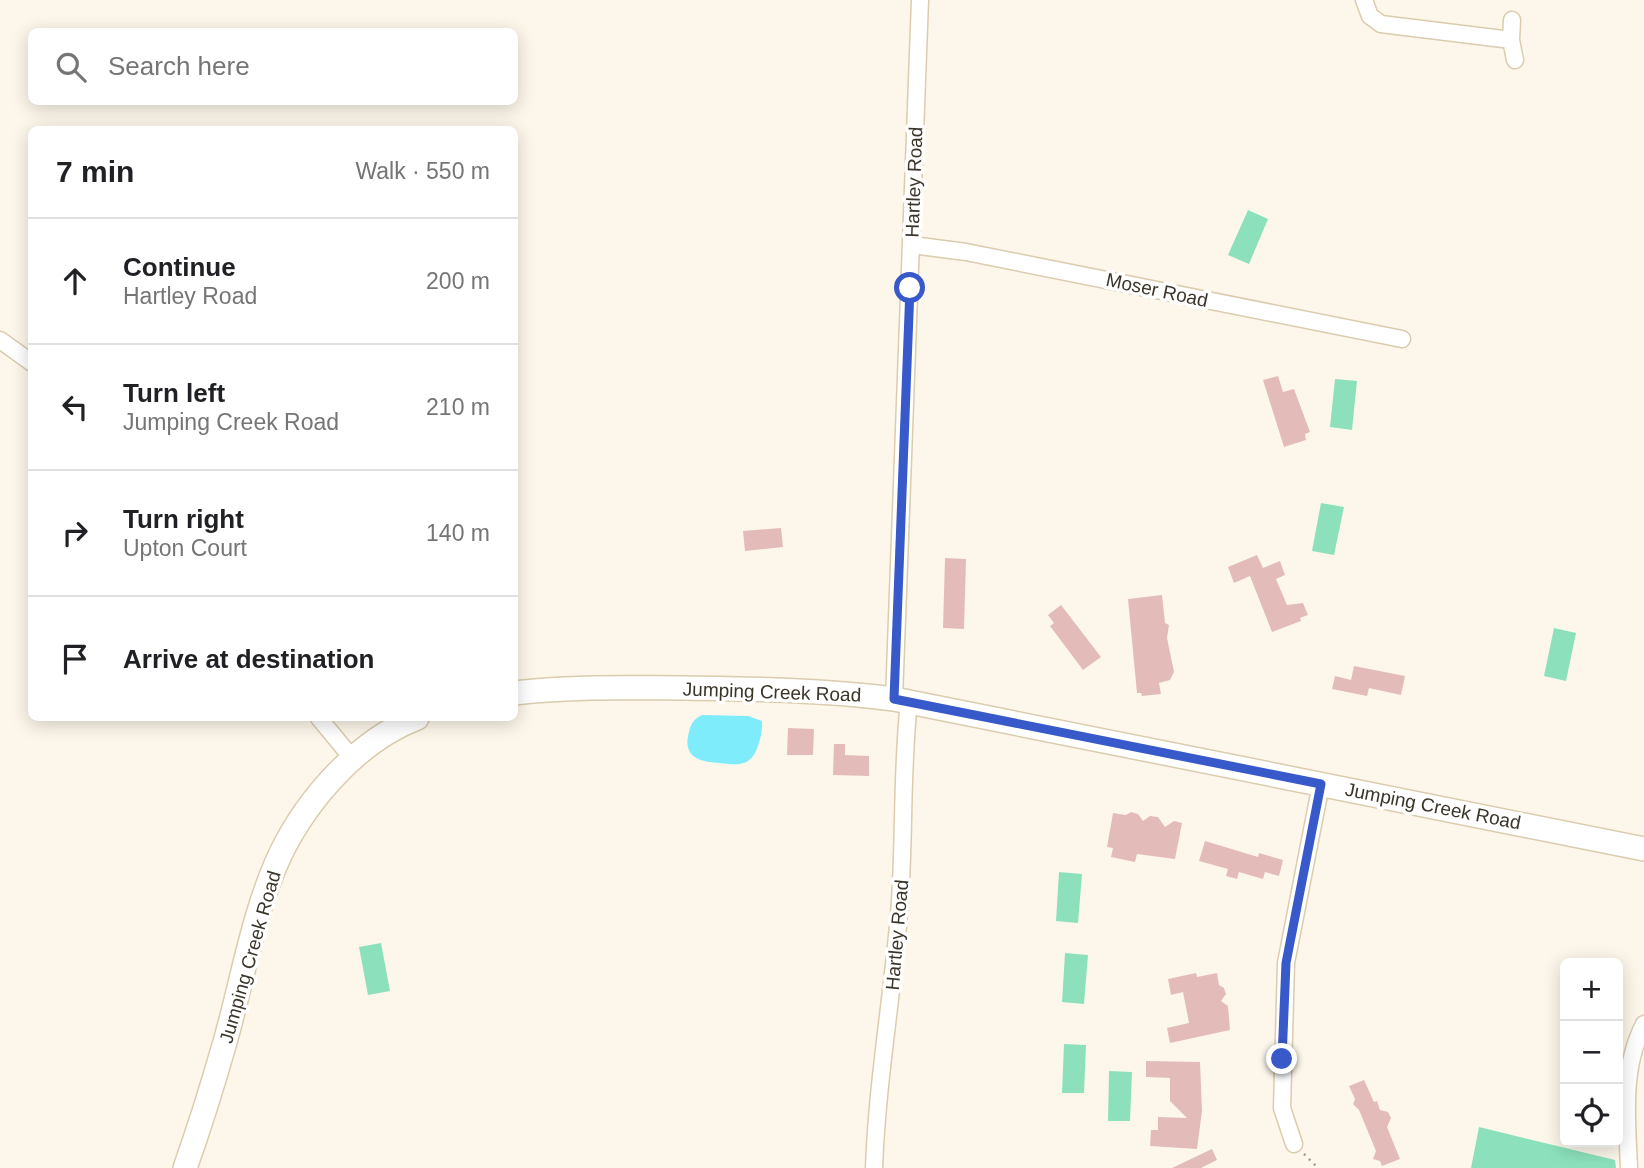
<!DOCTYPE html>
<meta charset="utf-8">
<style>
:root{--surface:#fff;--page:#f2f2f2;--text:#202124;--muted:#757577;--line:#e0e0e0}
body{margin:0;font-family:Helvetica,sans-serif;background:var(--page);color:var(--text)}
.controls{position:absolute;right:21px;bottom:21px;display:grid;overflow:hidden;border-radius:10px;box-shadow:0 4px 18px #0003}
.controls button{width:63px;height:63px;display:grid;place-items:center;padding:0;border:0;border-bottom:2px solid var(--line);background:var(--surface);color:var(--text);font:35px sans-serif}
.stop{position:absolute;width:21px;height:21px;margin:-16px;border:5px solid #3759ca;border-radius:50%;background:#fff}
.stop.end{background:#3759ca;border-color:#fff;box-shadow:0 2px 7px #0008}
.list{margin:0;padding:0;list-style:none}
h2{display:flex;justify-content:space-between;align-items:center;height:91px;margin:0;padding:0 28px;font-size:30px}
h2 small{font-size:23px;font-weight:400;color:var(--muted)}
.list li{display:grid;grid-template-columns:46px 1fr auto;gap:21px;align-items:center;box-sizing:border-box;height:126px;padding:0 28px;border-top:2px solid var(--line)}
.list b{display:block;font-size:26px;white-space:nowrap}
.list p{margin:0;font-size:23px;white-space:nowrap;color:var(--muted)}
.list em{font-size:23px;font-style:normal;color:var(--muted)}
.icon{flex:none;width:38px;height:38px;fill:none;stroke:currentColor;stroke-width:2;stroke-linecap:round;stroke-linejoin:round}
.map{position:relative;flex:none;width:1644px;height:1168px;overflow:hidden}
.search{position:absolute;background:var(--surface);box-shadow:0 4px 18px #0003;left:28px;top:28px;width:490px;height:77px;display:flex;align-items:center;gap:18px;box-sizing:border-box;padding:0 24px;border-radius:10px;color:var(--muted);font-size:26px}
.panel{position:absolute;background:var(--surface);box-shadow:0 4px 18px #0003;left:28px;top:126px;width:490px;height:595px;border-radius:10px}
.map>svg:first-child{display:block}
.green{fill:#8ce1bc}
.water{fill:#7fecfc}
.building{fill:#e3bcba}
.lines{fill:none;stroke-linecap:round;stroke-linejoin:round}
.street-casing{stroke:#daccad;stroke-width:19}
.secondary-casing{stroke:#daccad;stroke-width:26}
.path{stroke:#a29c90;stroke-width:2.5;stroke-dasharray:2 5;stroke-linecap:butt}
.street{stroke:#fff;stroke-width:16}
.secondary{stroke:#fff;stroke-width:23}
.route{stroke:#3759ca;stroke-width:9}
.labels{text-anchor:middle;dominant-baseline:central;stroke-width:7;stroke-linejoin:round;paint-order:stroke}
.street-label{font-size:19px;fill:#3b3529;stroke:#fff}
</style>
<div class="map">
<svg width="1644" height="1168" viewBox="0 0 1644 1168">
<rect width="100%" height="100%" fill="#fdf7eb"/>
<path class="green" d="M 1248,210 L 1268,219 L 1249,264 L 1228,255 Z
M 1335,379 L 1357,381 L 1352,430 L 1330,427 Z
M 1321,503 L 1344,507 L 1334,555 L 1312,551 Z
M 1554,628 L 1576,633 L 1566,681 L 1544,676 Z
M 1059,872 L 1082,874 L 1078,923 L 1056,921 Z
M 381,943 L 390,991 L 368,995 L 359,947 Z
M 1065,953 L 1088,955 L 1084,1004 L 1062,1002 Z
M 1064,1044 L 1086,1045 L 1084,1093 L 1062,1093 Z
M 1109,1071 L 1132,1072 L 1130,1121 L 1108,1121 Z
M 1479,1127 L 1615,1160 L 1616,1168 L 1471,1168 Z"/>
<path class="water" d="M 702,715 L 748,716 L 762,721 C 763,731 758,755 748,761 C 740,766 729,764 720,763 C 699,762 682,757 689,732 C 691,723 694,719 702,715 Z"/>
<path class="building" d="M 1278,376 L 1283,392 L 1294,389 L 1310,432 L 1305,434 L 1306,440 L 1284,447 L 1263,380 Z
M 781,528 L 783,547 L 745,551 L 743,531 Z
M 1257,555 L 1263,568 L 1280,561 L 1285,575 L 1276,579 L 1287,605 L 1303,603 L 1308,615 L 1300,618 L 1301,621 L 1272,632 L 1250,576 L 1234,583 L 1228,567 Z
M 945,558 L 966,559 L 964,629 L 943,628 Z
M 1162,595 L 1165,623 L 1169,625 L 1167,638 L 1174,672 L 1170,680 L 1159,683 L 1161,694 L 1142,696 L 1141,693 L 1137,693 L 1128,599 Z
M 1061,605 L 1101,657 L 1083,670 L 1050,626 L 1054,623 L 1048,615 Z
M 1354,666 L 1405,676 L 1401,695 L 1369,688 L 1367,696 L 1332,689 L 1335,676 L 1351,680 Z
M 788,728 L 814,729 L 813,755 L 787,755 Z
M 834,744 L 845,744 L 845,755 L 869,756 L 869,776 L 833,775 Z
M 1131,812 L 1138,814 L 1143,821 L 1150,816 L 1158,817 L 1165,827 L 1174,821 L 1182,823 L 1175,859 L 1137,854 L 1135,862 L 1111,857 L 1113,848 L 1107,847 L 1113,813 L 1126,815 Z
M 1205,841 L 1258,857 L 1259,853 L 1283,860 L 1279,876 L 1265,872 L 1263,879 L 1239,872 L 1237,879 L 1226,876 L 1228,869 L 1199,861 Z
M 1196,973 L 1197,977 L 1217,973 L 1219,985 L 1224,988 L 1226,994 L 1221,1001 L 1228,1006 L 1230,1030 L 1170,1043 L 1167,1028 L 1189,1023 L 1183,992 L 1171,995 L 1168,979 Z
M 1146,1061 L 1200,1062 L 1202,1111 L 1197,1149 L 1150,1146 L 1151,1130 L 1158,1130 L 1158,1117 L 1187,1118 L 1170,1101 L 1170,1078 L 1146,1077 Z
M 1364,1080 L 1374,1102 L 1377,1101 L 1380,1110 L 1388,1112 L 1391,1118 L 1387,1127 L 1400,1159 L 1382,1166 L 1380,1161 L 1373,1159 L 1376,1151 L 1359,1110 L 1353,1104 L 1355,1099 L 1349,1086 Z
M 1212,1149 L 1217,1160 L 1201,1168 L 1172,1168 Z"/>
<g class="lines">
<g class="street-casing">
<path id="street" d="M 1364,0 L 1370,16 L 1381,24 L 1511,40
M 1512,20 L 1511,40 L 1515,60
M 912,245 L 966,252 L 1402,339
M 0,340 L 32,363
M 894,699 L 920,0
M 319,718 L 352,758
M 1294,1144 L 1282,1108 L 1286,963 L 1321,784
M 874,1168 C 877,1083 892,999 899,914 C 905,843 901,772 909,702
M 1629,1168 C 1627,1119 1621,1069 1644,1024"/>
</g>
<g class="secondary-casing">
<path id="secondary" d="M 514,693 C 571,686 629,688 685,688 C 755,689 824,690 894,699 L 1644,849
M 185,1168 C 200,1126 213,1084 225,1042 C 243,979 253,912 281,853 C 308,798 359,740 417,718"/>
</g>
<path class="path" d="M 1304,1154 L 1318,1168"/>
<use href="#street" class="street"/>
<use href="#secondary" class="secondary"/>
</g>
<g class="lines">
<path class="route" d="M 910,288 L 894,699 L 1321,784 L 1286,963 L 1282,1059"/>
</g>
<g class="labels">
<g class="street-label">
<text transform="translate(914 182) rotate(-88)">Hartley Road</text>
<text transform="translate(1157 290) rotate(12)">Moser Road</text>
<text transform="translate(772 692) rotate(2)">Jumping Creek Road</text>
<text transform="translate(1433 806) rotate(11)">Jumping Creek Road</text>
<text transform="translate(897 935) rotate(-85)">Hartley Road</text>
<text transform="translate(250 957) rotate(-74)">Jumping Creek Road</text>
</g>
</g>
</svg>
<div class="controls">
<button>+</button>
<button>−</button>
<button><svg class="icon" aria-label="locate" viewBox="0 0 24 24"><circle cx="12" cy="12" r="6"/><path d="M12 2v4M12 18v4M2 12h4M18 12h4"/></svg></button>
</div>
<div class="stop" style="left:910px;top:288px"></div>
<div class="stop end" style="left:1282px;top:1059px"></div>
<div class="search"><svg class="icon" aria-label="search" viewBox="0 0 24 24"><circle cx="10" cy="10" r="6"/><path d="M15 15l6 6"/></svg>Search here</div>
<section class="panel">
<h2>7 min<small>Walk · 550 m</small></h2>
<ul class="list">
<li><svg class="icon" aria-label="ahead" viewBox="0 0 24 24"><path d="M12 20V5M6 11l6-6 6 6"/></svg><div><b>Continue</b><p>Hartley Road</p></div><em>200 m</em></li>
<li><svg class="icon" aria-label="left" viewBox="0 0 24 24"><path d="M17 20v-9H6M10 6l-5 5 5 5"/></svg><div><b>Turn left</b><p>Jumping Creek Road</p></div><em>210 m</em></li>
<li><svg class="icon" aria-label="right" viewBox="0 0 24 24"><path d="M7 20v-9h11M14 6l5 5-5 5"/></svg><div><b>Turn right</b><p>Upton Court</p></div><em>140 m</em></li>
<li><svg class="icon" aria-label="arrive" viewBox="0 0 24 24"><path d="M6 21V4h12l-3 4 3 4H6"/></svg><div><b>Arrive at destination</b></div></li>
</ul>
</section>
</div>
